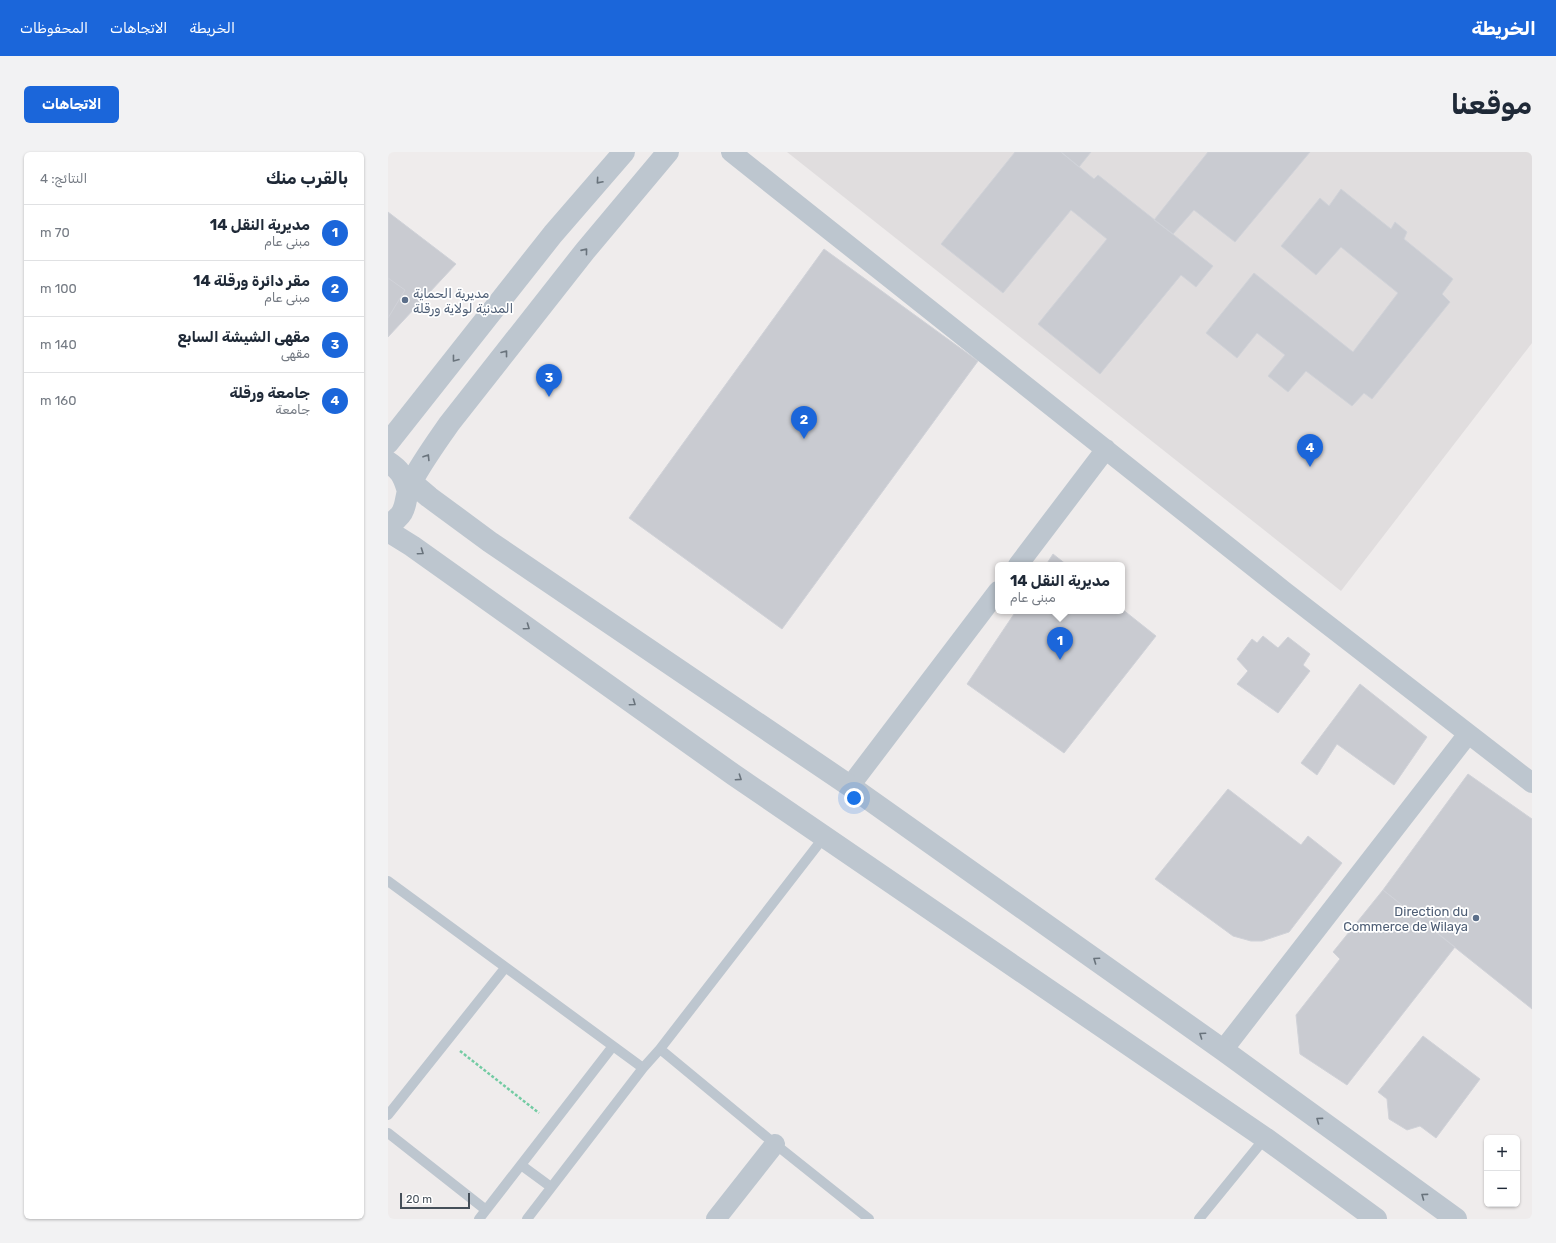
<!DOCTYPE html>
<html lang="ar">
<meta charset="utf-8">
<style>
:root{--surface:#fff;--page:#f2f2f3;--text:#1f2937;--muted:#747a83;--line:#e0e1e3;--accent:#1b66da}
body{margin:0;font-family:Rubik,"Noto Sans Arabic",sans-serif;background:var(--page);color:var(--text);direction:rtl}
.controls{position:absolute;right:12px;bottom:12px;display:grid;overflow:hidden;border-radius:6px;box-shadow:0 1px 3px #0004}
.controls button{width:36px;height:36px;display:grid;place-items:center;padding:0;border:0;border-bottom:1px solid var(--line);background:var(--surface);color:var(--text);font:20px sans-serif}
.scale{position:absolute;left:12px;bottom:10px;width:70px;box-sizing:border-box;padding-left:4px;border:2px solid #454f59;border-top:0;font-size:11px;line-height:14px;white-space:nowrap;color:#454f59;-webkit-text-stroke:3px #fff;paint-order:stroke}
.you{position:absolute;left:466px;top:646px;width:14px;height:14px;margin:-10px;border:3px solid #fff;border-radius:50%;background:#1a73e8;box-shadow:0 0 0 6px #1a73e833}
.badge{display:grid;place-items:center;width:26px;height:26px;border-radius:50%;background:var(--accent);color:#fff;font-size:13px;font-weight:700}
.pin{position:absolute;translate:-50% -33px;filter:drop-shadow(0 1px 2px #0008)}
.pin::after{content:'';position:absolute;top:21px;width:14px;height:12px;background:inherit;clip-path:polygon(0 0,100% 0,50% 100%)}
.popup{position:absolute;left:607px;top:410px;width:130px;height:52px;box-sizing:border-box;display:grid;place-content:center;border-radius:6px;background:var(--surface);filter:drop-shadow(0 1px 3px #0005);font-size:13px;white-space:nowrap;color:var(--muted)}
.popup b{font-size:15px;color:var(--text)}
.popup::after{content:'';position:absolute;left:50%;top:100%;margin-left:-8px;border:8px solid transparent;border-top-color:var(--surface)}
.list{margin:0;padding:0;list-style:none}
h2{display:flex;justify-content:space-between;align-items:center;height:52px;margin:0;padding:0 16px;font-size:17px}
h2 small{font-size:13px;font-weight:400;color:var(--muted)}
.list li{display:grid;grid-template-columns:26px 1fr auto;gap:12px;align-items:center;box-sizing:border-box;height:56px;padding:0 16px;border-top:1px solid var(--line)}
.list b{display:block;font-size:15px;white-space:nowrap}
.list p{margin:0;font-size:13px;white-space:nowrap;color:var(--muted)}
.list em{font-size:13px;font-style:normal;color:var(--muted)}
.map{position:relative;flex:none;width:1144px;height:1067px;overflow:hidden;direction:ltr;border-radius:6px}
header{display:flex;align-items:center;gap:24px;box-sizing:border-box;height:56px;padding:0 20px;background:var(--accent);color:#fff}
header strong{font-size:19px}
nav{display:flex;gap:22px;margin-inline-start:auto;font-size:14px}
.intro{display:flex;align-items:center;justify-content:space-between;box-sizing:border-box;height:96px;padding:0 24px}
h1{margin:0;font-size:28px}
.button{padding:10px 18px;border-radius:6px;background:var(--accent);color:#fff;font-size:14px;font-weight:700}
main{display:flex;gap:24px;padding:0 24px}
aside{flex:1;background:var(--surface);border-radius:6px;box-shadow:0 1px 3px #0004}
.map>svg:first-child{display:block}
.education{fill:#e0ddde}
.building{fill:#c9cbd1;stroke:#d0d2d8}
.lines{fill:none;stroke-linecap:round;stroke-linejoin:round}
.path{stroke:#73cba3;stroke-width:2.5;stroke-dasharray:3 2;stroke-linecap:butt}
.service{stroke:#bdc6cf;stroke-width:10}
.minor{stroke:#bdc6cf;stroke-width:20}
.tertiary{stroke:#bdc6cf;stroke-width:22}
.oneway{stroke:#69737c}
.service-dot{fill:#5c6f8a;stroke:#fff;stroke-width:1.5}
.labels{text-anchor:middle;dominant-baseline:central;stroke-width:3.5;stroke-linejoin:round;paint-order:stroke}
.service-label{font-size:13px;fill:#4e5e75;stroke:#fff;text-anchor:start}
</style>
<header>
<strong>الخريطة</strong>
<nav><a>الخريطة</a><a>الاتجاهات</a><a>المحفوظات</a></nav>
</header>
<div class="intro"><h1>موقعنا</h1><a class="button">الاتجاهات</a></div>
<main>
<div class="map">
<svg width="1144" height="1067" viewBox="0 0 1144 1067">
<rect width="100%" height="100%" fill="#efecec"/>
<path class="education" d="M 399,0 L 1144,0 L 1144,191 L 953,439 Z"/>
<path class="building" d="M 627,0 L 673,0 L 706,27 L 710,23 L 825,114 L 808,135 L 793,123 L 712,222 L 650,172 L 719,87 L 683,58 L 615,141 L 553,92 Z
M 673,0 L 703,0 L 691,15 Z
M 820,0 L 922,0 L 847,90 L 806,58 L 785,82 L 766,68 Z
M 953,37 L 1003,77 L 1007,70 L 1019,80 L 1016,87 L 1065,127 L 1054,142 L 1062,150 L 984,247 L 976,241 L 964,254 L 918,219 L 900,240 L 880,224 L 897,203 L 869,181 L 849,206 L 818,181 L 866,121 L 965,200 L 1010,141 L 953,95 L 928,123 L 893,94 L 932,46 L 941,54 Z
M 0,60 L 68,112 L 0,185 Z
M 436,97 L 590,209 L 394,477 L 241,366 Z
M 0,126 L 17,138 L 0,166 Z
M 665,402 L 679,413 L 658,413 Z
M 734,457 L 768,484 L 676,601 L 579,532 L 628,459 L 734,459 Z
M 875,484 L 890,496 L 900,485 L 922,502 L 915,513 L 922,519 L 890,561 L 849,532 L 860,519 L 849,507 L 864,487 L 869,491 Z
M 972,532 L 1039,585 L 1006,633 L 949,592 L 929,623 L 913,611 Z
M 1080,622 L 1144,667 L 1144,857 L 995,738 Z
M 840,637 L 913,693 L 920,684 L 954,711 L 901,780 L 874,789 L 863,789 L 845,784 L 767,727 Z
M 995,738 L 1067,795 L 959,933 L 912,902 L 908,863 L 952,807 L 945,800 Z
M 1035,884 L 1092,927 L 1048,986 L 1032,974 L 1019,978 L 1001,967 L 999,947 L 990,940 Z"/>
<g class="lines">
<path class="path" d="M 72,899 L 151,961"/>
<path class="service" d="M 0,729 L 255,916
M 272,897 L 436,685
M 0,963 L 117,816
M 0,981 L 98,1058
M 133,1013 L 163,1035
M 91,1067 L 225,894
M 139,1067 L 255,916 L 272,897 L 387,992 L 481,1067
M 811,1067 L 877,986"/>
<path class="minor" d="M 343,0 L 896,439 L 1144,631
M 630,413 L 718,297
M 462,634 L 610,439
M 835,898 L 1080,582
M 328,1067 L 387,992"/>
<path class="tertiary" d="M 0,291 L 165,82 L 236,0
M 0,310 C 12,318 15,323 19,336
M 15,323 L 41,345 L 102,390 L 462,634 L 835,898 L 1068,1067
M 0,373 C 23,359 14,350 23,331 C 34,310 48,291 61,272 L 197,99 L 280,0
M 0,379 L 24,394 L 346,623 L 877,986 L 988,1067"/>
</g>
<defs><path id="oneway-chevron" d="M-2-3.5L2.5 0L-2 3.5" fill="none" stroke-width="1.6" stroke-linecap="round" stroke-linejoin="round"/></defs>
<g class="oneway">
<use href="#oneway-chevron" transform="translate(211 29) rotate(131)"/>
<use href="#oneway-chevron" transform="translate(197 99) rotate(-51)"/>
<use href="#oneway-chevron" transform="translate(117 201) rotate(-52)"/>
<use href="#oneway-chevron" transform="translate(67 207) rotate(128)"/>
<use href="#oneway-chevron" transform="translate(39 305) rotate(-58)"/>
<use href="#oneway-chevron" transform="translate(33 400) rotate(35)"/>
<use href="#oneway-chevron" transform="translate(139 475) rotate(35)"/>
<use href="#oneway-chevron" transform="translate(245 551) rotate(35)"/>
<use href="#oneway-chevron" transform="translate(351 626) rotate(34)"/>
<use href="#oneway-chevron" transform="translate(708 808) rotate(-145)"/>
<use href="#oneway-chevron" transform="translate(814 883) rotate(-145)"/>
<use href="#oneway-chevron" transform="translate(931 968) rotate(-144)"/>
<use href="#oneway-chevron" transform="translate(1036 1044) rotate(-144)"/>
</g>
<g class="service-dot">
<circle cx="17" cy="148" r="4"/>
<circle cx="1088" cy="766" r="4"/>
</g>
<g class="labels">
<g class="service-label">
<text x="25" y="141">مديرية الحماية<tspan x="25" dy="15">المدنية لولاية ورقلة</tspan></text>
<text x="1080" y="759" text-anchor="end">Direction du<tspan x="1080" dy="15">Commerce de Wilaya</tspan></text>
</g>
</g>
</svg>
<div class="controls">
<button>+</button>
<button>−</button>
</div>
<div class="scale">20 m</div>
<div class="you"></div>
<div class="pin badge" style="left:672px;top:508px">1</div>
<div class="popup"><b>مديرية النقل 14</b>مبنى عام</div>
<div class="pin badge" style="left:416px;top:287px">2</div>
<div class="pin badge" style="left:161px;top:245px">3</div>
<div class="pin badge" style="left:922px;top:315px">4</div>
</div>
<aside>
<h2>بالقرب منك<small>النتائج: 4</small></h2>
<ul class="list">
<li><span class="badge">1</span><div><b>مديرية النقل 14</b><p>مبنى عام</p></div><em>70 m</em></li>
<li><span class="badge">2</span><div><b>مقر دائرة ورقلة 14</b><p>مبنى عام</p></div><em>100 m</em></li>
<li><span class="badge">3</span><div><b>مقهى الشيشة السابع</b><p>مقهى</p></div><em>140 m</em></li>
<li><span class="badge">4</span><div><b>جامعة ورقلة</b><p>جامعة</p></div><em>160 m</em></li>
</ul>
</aside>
</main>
